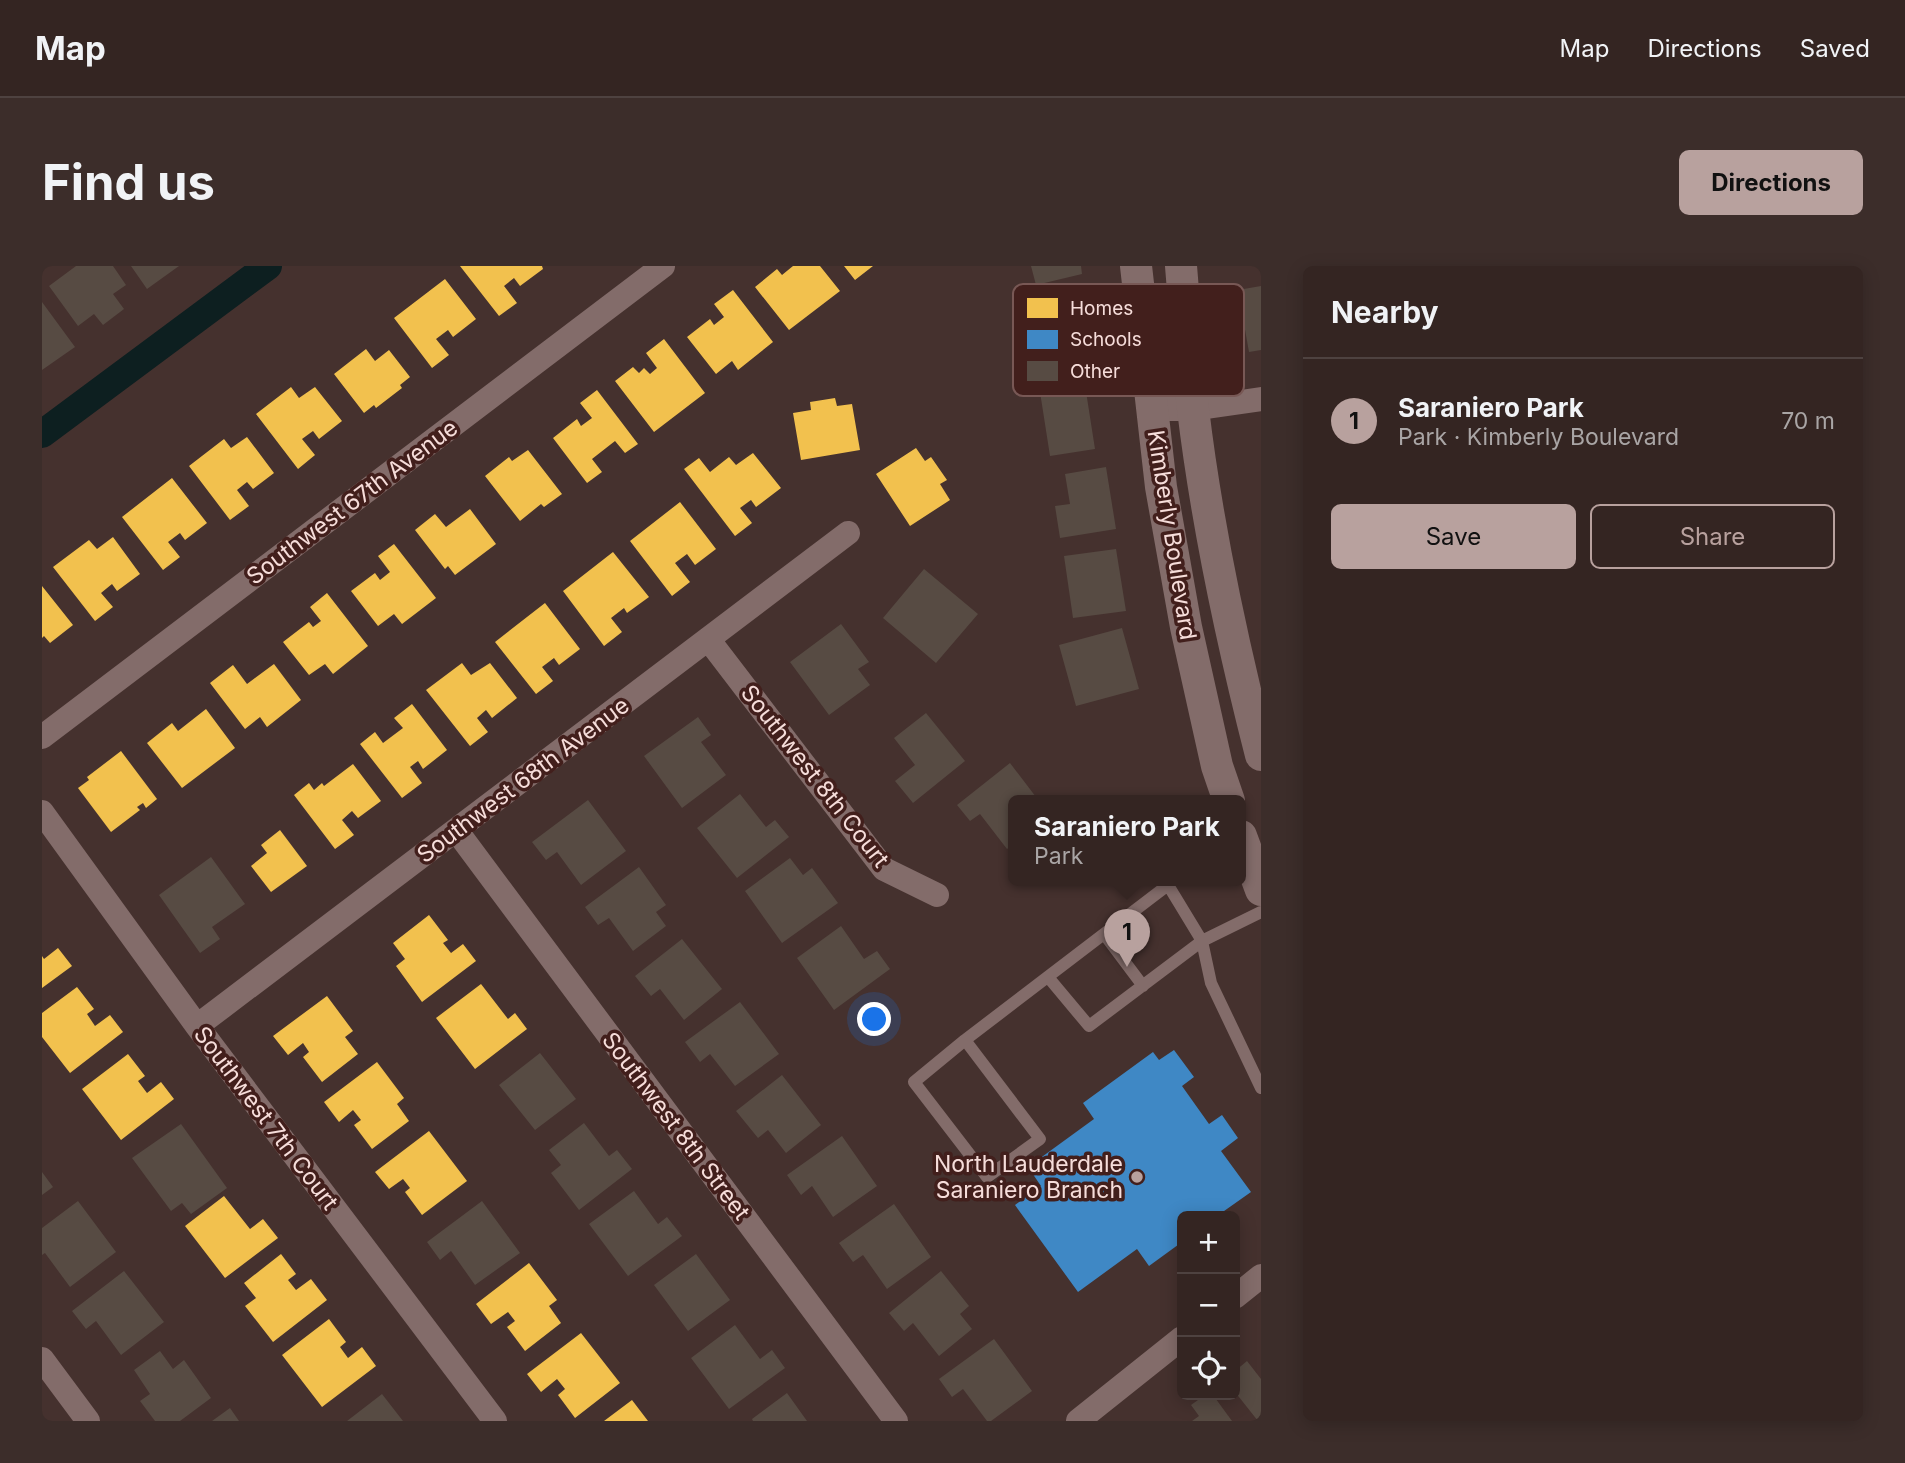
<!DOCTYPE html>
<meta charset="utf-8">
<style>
:root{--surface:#342522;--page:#3c2d2a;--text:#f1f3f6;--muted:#a9a5a5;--line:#4e4240;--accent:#b8a19e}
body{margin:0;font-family:Inter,sans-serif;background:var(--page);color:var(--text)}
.controls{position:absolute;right:21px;bottom:21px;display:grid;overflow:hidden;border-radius:10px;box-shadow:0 4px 18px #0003}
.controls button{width:63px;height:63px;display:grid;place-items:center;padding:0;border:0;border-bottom:2px solid var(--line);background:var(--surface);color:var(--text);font:35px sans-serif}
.you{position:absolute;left:833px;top:754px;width:24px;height:24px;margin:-18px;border:5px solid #fff;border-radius:50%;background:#1a73e8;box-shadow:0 0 0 10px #1a73e833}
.badge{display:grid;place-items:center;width:46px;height:46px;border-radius:50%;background:var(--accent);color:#111;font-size:23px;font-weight:700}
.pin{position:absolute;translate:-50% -58px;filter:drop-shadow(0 2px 4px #0008)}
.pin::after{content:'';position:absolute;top:37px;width:24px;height:21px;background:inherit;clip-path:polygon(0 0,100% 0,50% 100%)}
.popup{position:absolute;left:966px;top:529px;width:238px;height:91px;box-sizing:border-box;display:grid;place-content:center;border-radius:10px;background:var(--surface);filter:drop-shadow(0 2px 5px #0005);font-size:23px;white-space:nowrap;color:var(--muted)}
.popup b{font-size:26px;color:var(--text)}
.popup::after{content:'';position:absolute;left:50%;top:100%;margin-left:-14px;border:14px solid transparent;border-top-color:var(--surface)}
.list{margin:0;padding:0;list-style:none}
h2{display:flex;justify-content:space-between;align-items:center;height:91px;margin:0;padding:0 28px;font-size:30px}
h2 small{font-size:23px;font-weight:400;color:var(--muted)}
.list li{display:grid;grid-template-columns:46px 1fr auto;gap:21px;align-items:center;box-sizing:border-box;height:126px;padding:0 28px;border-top:2px solid var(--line)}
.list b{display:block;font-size:26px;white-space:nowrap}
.list p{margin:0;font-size:23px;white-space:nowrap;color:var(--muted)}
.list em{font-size:23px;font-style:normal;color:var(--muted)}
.actions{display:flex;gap:14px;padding:21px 28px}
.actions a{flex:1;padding:16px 0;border:2px solid var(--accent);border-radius:10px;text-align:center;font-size:24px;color:var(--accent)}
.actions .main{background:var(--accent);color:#111}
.icon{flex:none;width:38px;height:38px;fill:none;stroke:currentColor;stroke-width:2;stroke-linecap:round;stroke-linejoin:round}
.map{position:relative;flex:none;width:1219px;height:1155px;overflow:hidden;border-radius:10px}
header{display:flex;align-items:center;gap:42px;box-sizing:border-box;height:98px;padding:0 35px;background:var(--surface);border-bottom:2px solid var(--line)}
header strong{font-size:33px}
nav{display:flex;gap:38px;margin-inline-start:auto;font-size:24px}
.intro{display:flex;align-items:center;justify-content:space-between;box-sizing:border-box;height:168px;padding:0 42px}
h1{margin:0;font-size:49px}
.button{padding:18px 32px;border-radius:10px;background:var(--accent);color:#111;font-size:24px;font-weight:700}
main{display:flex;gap:42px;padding:0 42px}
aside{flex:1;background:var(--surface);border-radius:10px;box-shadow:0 4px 18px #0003}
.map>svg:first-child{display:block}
.homes{fill:#f2c14e}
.schools{fill:#3f88c5}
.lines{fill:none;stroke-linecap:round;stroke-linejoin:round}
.canal{stroke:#0d1f20;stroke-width:28}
.building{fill:#574b43}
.service{stroke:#836c6a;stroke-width:12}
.minor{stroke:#836c6a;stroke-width:24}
.tertiary{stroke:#836c6a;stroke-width:32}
.poi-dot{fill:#b8a19e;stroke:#421f1c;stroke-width:2.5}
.labels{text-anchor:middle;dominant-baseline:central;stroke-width:7;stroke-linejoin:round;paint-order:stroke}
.street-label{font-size:23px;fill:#f6ddda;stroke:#421f1c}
.poi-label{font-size:23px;fill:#f6ddda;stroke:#421f1c;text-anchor:end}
.key{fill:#421f1c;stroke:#785855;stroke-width:2}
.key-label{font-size:19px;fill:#f6ddda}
</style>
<header>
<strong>Map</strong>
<nav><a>Map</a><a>Directions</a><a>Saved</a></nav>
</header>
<div class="intro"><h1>Find us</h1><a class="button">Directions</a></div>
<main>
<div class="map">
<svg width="1219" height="1155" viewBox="0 0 1219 1155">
<rect width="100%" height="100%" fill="#45312e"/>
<path class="homes" d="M 418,0 L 500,0 L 501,3 L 478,20 L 472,12 L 462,20 L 475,37 L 457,50 Z
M 751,0 L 778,0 L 798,25 L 747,64 L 713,21 L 735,3 L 740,9 Z
M 802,0 L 831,0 L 813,14 Z
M 403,13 L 434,53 L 411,71 L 406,64 L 394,73 L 407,89 L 390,102 L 352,52 Z
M 691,24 L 731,76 L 696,104 L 690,95 L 674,108 L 645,71 L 668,53 L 672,59 L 682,51 L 672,38 Z
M 622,73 L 663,127 L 612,166 L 573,115 L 591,101 L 597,107 L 602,102 L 608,108 L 615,102 L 604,87 Z
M 324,83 L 333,95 L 347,84 L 368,111 L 358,119 L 360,122 L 334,142 L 332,139 L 322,147 L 292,108 Z
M 249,121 L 257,132 L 273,121 L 300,155 L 277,173 L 271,165 L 260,173 L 273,189 L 256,203 L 214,148 Z
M 555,124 L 596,178 L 583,187 L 573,175 L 550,193 L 560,206 L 545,217 L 511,172 L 535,153 L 539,160 L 550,152 L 538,137 Z
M 793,132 L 795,140 L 810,138 L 818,184 L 759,194 L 751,147 L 769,144 L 768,136 Z
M 205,171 L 232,207 L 211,223 L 205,216 L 195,224 L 207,240 L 188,254 L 147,200 L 182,173 L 189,182 Z
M 874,182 L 883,195 L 889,191 L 905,214 L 898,218 L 908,234 L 868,260 L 834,208 Z
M 486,184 L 520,228 L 502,241 L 499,238 L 478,255 L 443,210 L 467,191 L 470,195 Z
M 711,187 L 739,222 L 714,241 L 709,234 L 698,242 L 710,257 L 693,270 L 642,203 L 657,192 L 668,206 L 687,191 L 694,199 Z
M 130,212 L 165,257 L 143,274 L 138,267 L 126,276 L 138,291 L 121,304 L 80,251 Z
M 638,236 L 674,283 L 653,299 L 645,288 L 633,297 L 648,316 L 630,330 L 588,275 Z
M 428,243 L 454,278 L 413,309 L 406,300 L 403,303 L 373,264 L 393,248 L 404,261 Z
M 71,271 L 98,308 L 75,325 L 70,318 L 59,327 L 71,341 L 53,355 L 11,301 L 47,274 L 55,283 Z
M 352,278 L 394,332 L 360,358 L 352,348 L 336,360 L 309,325 L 333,307 L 338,314 L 348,306 L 336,290 Z
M 571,286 L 607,331 L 585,347 L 582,342 L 569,352 L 580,366 L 562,380 L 521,325 Z
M 0,320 L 31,359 L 8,377 L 2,370 L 0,372 Z
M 285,327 L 326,380 L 291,408 L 283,398 L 267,409 L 241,376 L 267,356 L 271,361 L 279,355 L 268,341 Z
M 503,337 L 538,383 L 517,399 L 512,392 L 500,401 L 511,415 L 494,428 L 453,376 Z
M 420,397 L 429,409 L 448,397 L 475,432 L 450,452 L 444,444 L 435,452 L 446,466 L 428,480 L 384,424 Z
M 232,398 L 259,434 L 225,461 L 218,451 L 203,463 L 168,417 L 191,399 L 205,418 Z
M 370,438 L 405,484 L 381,503 L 376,495 L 368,501 L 380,517 L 360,532 L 318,478 L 333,466 L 341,477 L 361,462 L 352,452 Z
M 164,443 L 193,482 L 140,522 L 105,477 L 130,457 L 136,465 Z
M 79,485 L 115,533 L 104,542 L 101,537 L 95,541 L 98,544 L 69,566 L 36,522 L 47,514 L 45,511 Z
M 311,498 L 339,535 L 316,552 L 310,545 L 300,554 L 312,569 L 293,583 L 252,529 L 267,517 L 272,524 L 280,517 L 282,520 Z
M 238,564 L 265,600 L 229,626 L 209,600 L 225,587 L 219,579 Z
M 387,649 L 406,674 L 401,677 L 409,687 L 421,678 L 434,695 L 380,736 L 354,700 L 363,693 L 351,677 Z
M 16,682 L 30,700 L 0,722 L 0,690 L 2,693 Z
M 439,718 L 466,753 L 473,747 L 485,763 L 433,803 L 394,752 Z
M 35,721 L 52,743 L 45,748 L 53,760 L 68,749 L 81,766 L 28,807 L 0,771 L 0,747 Z
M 285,730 L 311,765 L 303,771 L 316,788 L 280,816 L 261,791 L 267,786 L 261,777 L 246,789 L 231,770 Z
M 86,788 L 103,810 L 96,815 L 105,827 L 119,816 L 132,833 L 79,874 L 40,823 Z
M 335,796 L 362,832 L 355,838 L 367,855 L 330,883 L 312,859 L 319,854 L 311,844 L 297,856 L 282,836 Z
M 387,865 L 425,915 L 380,949 L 363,926 L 368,922 L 361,913 L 347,923 L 333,906 Z
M 182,930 L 208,963 L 221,953 L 236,972 L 183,1012 L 143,960 Z
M 239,988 L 254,1008 L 246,1014 L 254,1024 L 269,1013 L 285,1034 L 231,1076 L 203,1040 L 214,1032 L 202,1017 Z
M 487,997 L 515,1034 L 507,1040 L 519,1057 L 483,1085 L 465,1061 L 473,1055 L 466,1046 L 449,1058 L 434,1038 Z
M 287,1053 L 304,1076 L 298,1081 L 306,1092 L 320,1081 L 334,1100 L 280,1141 L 240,1089 Z
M 539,1067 L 578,1117 L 533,1152 L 516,1129 L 523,1123 L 515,1113 L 499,1126 L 485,1108 Z
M 590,1134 L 606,1155 L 562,1155 Z"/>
<path class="schools" d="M 1132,784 L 1152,811 L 1140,820 L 1167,858 L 1180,849 L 1196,872 L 1179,885 L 1209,926 L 1175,950 L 1140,950 L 1140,976 L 1107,1000 L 1095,983 L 1036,1026 L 973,939 L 999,920 L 986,901 L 1052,853 L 1041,837 L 1111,786 L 1117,794 Z"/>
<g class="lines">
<path class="canal" d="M 0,168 L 226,0"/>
</g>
<path class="building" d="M 34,0 L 71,0 L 84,19 L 71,28 L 82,43 L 61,59 L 52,48 L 36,60 L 7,20 Z
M 89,0 L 137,0 L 105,23 Z
M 989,0 L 1039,0 L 1040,8 L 994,19 Z
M 1219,20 L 1219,84 L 1207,86 L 1196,24 Z
M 1045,34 L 1056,100 L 1001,108 L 991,42 Z
M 0,36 L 33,81 L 0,104 Z
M 1043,119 L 1053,183 L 1008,190 L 998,126 Z
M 1064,201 L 1074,263 L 1018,272 L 1013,240 L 1028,238 L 1023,208 Z
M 1074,283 L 1084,345 L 1031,352 L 1022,290 Z
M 882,303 L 936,348 L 894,397 L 841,352 Z
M 799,358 L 827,396 L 816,403 L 828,419 L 787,449 L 748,396 Z
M 1080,362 L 1097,423 L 1034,440 L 1017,379 Z
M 884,447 L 923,495 L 871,537 L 853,515 L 873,499 L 852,472 Z
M 656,451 L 669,469 L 659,476 L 684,509 L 640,542 L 602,490 Z
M 968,497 L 997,535 L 971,535 L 971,578 L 965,583 L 938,548 L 928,555 L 915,539 Z
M 698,528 L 724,561 L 733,554 L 747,571 L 695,612 L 655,562 Z
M 546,534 L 584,585 L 539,619 L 515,586 L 504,594 L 490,576 Z
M 169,591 L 203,638 L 170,661 L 178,673 L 158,687 L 117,629 Z
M 748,592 L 761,609 L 770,602 L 796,637 L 740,677 L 703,625 Z
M 597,601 L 624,639 L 614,646 L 624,660 L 591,685 L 567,652 L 556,659 L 543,641 Z
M 799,660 L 822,693 L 835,685 L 848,703 L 792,744 L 755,692 Z
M 640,673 L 680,723 L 642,754 L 618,723 L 609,730 L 593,710 Z
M 698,736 L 737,788 L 693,820 L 668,788 L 658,796 L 643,776 Z
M 498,787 L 534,833 L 493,864 L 457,819 Z
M 740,809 L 779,859 L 744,887 L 726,864 L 716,872 L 694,845 Z
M 542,857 L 567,890 L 575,884 L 590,903 L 537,944 L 509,907 L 519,899 L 507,884 Z
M 139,858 L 185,922 L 149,948 L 140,937 L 129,945 L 90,892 Z
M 800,870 L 835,920 L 791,951 L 770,920 L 759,929 L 745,909 Z
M 0,906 L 11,921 L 0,929 Z
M 592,925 L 616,958 L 625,951 L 640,970 L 586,1010 L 547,958 Z
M 36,935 L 74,986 L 28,1021 L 3,987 L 0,989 L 0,962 Z
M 440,935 L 478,987 L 433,1019 L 409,985 L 398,994 L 385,976 Z
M 852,938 L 889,991 L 845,1023 L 821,989 L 811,996 L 797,977 Z
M 654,988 L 688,1034 L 646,1065 L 612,1019 Z
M 82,1005 L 122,1056 L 79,1089 L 54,1055 L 44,1063 L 30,1045 Z
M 899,1005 L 927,1040 L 918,1048 L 930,1063 L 897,1090 L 871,1057 L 862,1065 L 847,1047 Z
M 693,1059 L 718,1093 L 730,1084 L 743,1102 L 687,1143 L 649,1092 Z
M 952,1073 L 990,1125 L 949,1155 L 945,1155 L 921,1123 L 910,1131 L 897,1113 Z
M 118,1085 L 131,1103 L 142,1094 L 169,1132 L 138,1155 L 113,1155 L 98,1135 L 108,1128 L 92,1104 Z
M 1205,1095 L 1219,1113 L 1219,1155 L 1216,1155 L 1193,1126 L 1193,1105 Z
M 745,1127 L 765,1155 L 711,1155 L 710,1153 Z
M 340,1128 L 361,1155 L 305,1155 Z
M 1163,1129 L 1171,1129 L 1190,1155 L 1150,1155 L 1157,1150 L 1149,1139 Z
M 188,1142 L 197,1155 L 170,1155 Z"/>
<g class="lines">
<path class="service" d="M 1062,668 L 1101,720
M 1006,711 L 1047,760 L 1160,675 L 1169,717 L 1219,822
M 923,774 L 998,873 L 945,911 L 872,816 L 923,774 L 1126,619 L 1160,675 L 1219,646"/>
<path class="minor" d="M 1110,143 L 1151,143 L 1219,133
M 666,373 L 842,603 L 895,629
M 0,471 L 621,0
M 0,546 L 155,760 L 453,1155
M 414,564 L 854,1155
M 155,760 L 806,267
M 1193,1031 L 1219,1010
M 0,1093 L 46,1155
M 1036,1155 L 1140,1072"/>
<path class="tertiary" d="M 1094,0 L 1119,221 L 1144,361 L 1175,500 L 1187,535
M 1139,0 C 1143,48 1146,96 1151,143 C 1165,260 1190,376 1219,489
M 1199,570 L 1219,624"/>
</g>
<circle class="poi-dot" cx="1095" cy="911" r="7"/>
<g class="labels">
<g class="street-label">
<text transform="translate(310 236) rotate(-37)">Southwest 67th Avenue</text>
<text transform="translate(1130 269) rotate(81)">Kimberly Boulevard</text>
<text transform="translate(773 510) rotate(52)">Southwest 8th Court</text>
<text transform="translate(481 514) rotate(-37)">Southwest 68th Avenue</text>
<text transform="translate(224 852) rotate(53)">Southwest 7th Court</text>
<text transform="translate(634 860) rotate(53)">Southwest 8th Street</text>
</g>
<g class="poi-label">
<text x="1081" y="898">North Lauderdale<tspan x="1081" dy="26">Saraniero Branch</tspan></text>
</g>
</g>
<rect x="971" y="18" width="231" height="112" rx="10" class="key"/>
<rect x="985" y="32" width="31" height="20" fill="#f2c14e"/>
<rect x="985" y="64" width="31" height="19" fill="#3f88c5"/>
<rect x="985" y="95" width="31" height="20" fill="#574b43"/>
<g class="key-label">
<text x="1028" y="49">Homes</text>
<text x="1028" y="80">Schools</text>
<text x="1028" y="112">Other</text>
</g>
</svg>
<div class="controls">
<button>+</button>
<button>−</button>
<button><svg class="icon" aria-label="locate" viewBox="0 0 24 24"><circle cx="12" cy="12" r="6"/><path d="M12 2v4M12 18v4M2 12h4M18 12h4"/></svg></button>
</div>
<div class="you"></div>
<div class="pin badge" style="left:1085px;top:701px">1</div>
<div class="popup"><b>Saraniero Park</b>Park</div>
</div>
<aside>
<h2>Nearby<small></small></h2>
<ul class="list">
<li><span class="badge">1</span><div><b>Saraniero Park</b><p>Park · Kimberly Boulevard</p></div><em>70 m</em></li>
</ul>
<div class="actions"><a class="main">Save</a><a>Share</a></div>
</aside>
</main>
